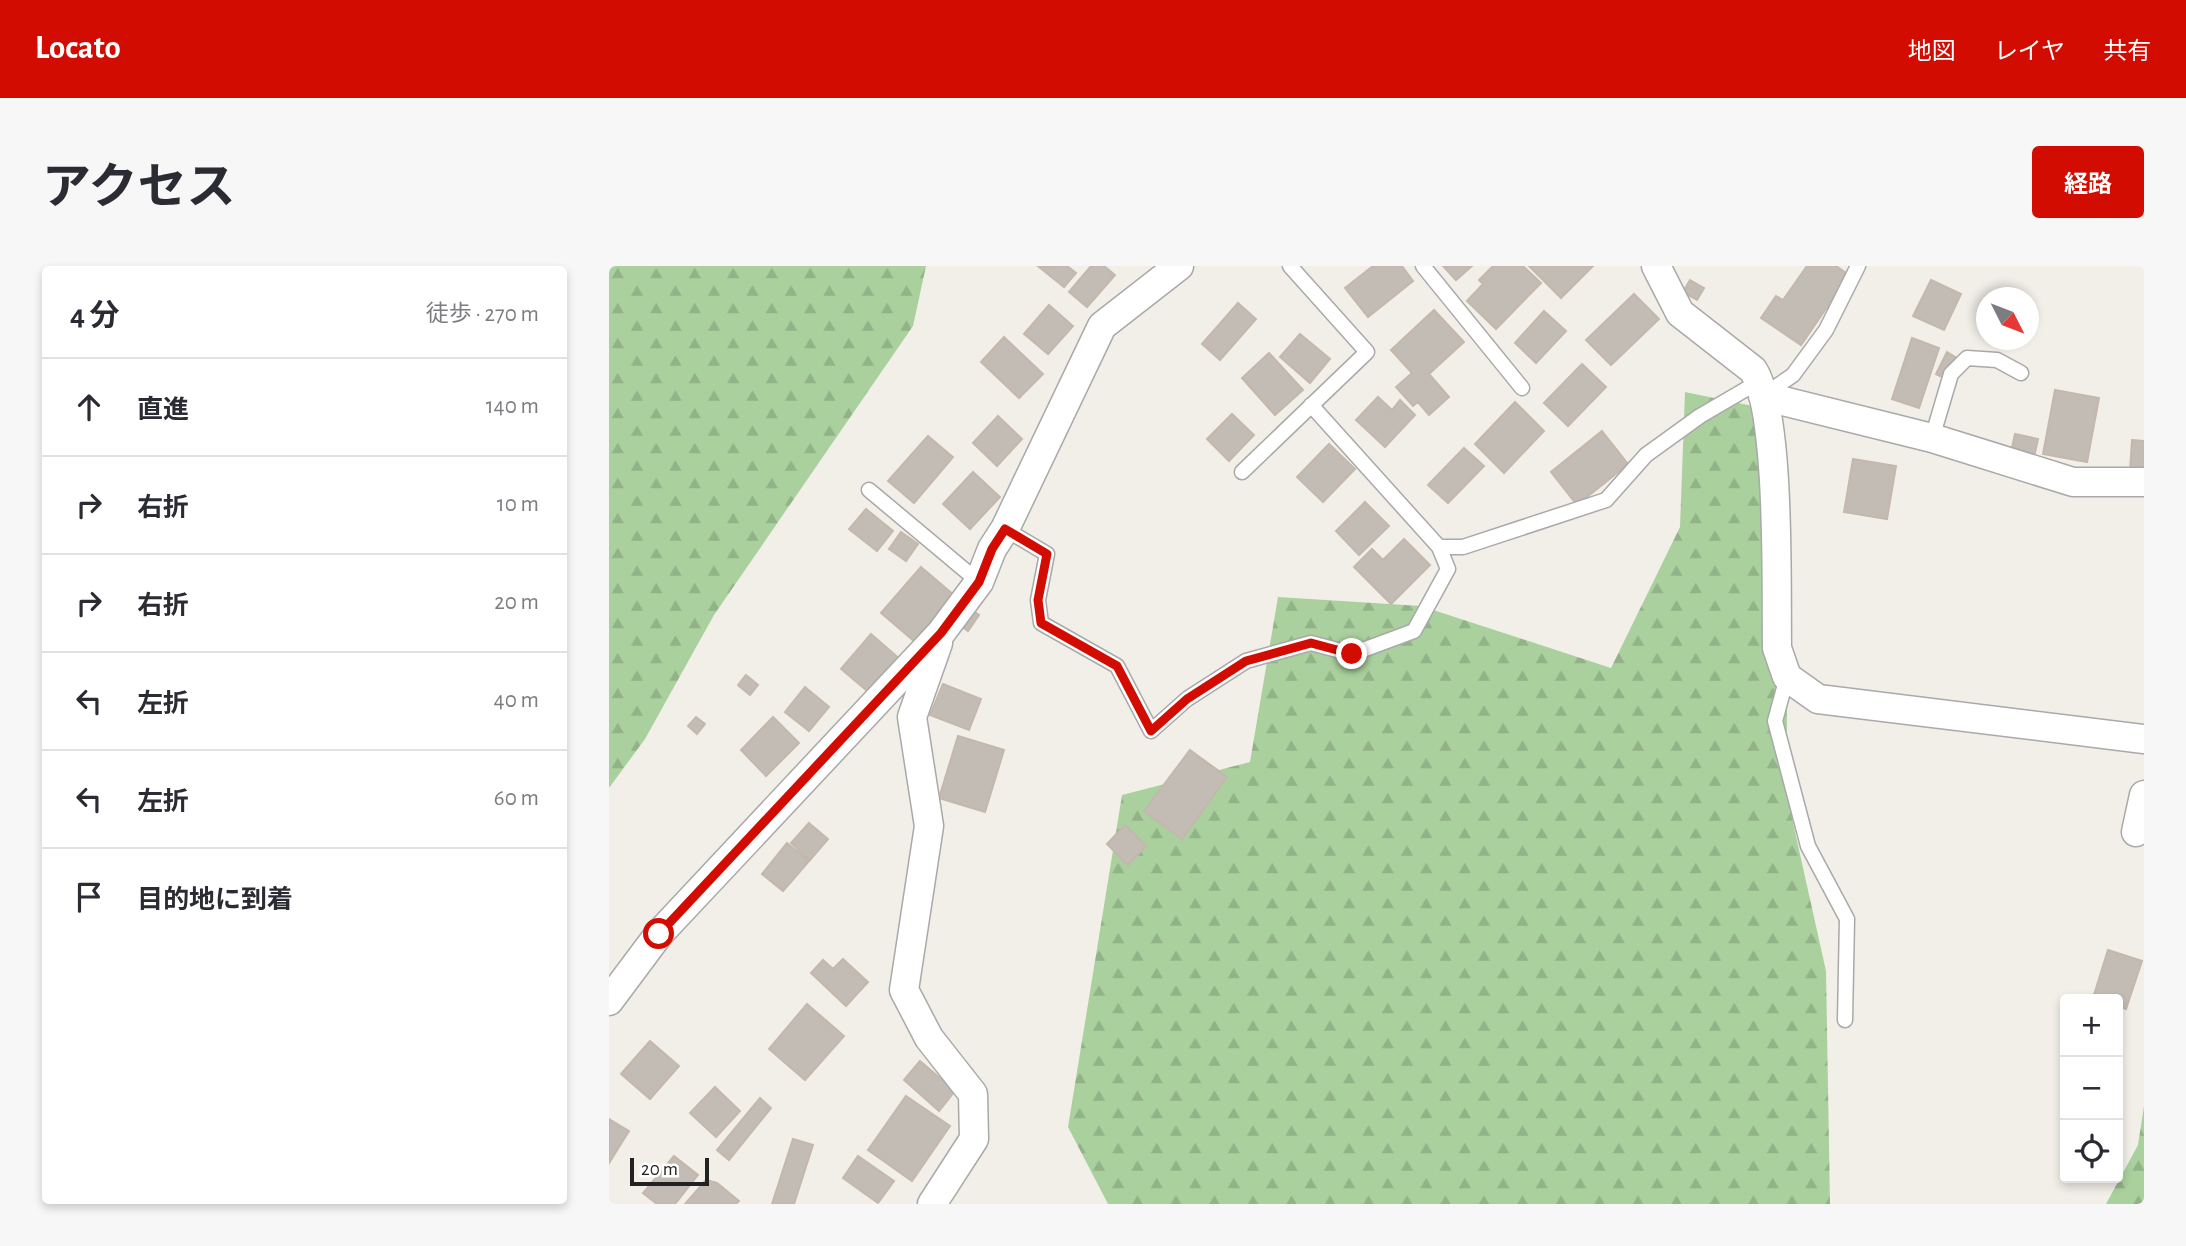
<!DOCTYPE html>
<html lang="ja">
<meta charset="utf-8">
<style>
:root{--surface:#fff;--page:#f7f7f7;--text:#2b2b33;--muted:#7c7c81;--line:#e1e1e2;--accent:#d20c01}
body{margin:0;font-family:"Alegreya Sans","Noto Sans JP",sans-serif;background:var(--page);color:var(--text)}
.controls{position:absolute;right:21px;bottom:21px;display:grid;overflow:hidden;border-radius:7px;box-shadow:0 4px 10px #0003}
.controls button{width:63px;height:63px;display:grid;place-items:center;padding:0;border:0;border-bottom:2px solid var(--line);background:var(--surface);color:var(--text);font:35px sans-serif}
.compass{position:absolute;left:1367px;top:21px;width:63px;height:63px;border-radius:50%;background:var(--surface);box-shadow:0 4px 10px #0003;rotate:132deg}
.scale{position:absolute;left:21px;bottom:18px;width:79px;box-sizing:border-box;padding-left:7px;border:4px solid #222;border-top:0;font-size:19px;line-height:24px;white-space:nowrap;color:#222;-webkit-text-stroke:5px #fff;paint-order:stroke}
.stop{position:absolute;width:21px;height:21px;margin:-16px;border:5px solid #d20c01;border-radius:50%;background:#fff}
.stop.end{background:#d20c01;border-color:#fff;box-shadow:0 2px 7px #0008}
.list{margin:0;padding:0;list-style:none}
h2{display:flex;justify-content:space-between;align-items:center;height:91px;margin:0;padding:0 28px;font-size:30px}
h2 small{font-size:23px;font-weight:400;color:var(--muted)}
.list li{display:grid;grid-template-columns:46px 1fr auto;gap:21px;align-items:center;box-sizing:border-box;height:98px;padding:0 28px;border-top:2px solid var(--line)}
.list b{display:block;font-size:26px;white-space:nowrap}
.list em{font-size:23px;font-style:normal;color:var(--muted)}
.icon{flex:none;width:38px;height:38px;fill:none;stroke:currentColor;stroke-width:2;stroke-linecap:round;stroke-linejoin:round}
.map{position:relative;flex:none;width:1535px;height:938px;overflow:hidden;border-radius:7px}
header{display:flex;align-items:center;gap:42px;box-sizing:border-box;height:98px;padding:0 35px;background:var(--accent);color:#fff}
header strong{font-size:33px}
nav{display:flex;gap:38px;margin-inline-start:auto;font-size:24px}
.intro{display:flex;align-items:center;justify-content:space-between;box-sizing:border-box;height:168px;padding:0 42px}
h1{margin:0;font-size:49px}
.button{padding:18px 32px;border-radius:7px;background:var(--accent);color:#fff;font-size:24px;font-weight:700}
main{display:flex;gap:42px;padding:0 42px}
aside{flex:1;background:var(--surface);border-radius:7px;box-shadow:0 4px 10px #0003}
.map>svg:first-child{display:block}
.forest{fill:url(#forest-firs)}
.building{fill:#c3bcb5;stroke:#c4b7ab;stroke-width:2}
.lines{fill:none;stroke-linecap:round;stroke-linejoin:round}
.service-casing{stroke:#a9a9a9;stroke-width:17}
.minor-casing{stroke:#a9a9a9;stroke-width:31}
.service{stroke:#fff;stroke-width:14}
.minor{stroke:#fff;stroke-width:28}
.route{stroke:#d20c01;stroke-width:9}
</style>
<header>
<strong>Locato</strong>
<nav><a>地図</a><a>レイヤ</a><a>共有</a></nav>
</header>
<div class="intro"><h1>アクセス</h1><a class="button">経路</a></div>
<main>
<aside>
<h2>4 分<small>徒歩 · 270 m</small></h2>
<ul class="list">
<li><svg class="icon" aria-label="ahead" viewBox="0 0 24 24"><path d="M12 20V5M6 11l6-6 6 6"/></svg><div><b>直進</b></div><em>140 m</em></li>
<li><svg class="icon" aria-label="right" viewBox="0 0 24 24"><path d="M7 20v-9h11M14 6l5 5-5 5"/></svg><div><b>右折</b></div><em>10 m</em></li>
<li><svg class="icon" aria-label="right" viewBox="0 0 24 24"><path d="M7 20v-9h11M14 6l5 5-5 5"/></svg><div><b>右折</b></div><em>20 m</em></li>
<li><svg class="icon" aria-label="left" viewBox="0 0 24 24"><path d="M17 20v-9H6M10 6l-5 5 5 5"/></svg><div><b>左折</b></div><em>40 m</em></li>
<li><svg class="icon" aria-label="left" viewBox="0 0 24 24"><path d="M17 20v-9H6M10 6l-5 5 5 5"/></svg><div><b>左折</b></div><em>60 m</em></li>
<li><svg class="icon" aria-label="arrive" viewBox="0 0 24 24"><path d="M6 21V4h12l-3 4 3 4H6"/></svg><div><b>目的地に到着</b></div></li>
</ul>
</aside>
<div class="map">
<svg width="1535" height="938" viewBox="0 0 1535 938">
<defs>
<pattern id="forest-firs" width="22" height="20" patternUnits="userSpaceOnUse" patternTransform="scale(1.75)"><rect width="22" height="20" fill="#aad09e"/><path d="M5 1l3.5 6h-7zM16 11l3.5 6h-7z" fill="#92b288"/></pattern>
</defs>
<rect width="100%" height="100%" fill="#f2efe9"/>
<path class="forest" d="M 0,0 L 317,0 L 304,60 L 105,349 L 36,473 L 0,522 Z
M 1076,126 L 1168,145 L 1178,334 L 1178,530 L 1217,705 L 1221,938 L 499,938 L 459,861 L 513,529 L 641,496 L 669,331 L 812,340 L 1002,402 L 1071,261 Z
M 1535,840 L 1535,938 L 1497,938 L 1529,879 Z"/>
<path class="building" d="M 458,0 L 467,7 L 455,21 L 430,1 Z
M 482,0 L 495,0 L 506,9 L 478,41 L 460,26 Z
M 764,0 L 793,0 L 804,15 L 759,51 L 736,22 Z
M 834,0 L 863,0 L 847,14 Z
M 884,0 L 914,0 L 932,17 L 887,63 L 858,35 L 874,18 L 870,14 Z
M 920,0 L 984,0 L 952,32 Z
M 1198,0 L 1227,0 L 1240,9 L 1192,79 L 1152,52 L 1167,30 L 1174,34 Z
M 1081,14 L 1095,22 L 1088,34 L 1074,26 Z
M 1322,14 L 1352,28 L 1335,64 L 1304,50 Z
M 1025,28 L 1050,53 L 1002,99 L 977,74 Z
M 629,37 L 647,53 L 611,94 L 593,78 Z
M 440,39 L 464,60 L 439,88 L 415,68 Z
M 825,44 L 855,76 L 820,108 L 840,131 L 820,149 L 809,136 L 804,140 L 787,121 L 803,107 L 782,84 Z
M 935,45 L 957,65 L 927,97 L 906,77 Z
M 691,68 L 721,93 L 701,117 L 671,91 Z
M 395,71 L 434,108 L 410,132 L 372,96 Z
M 1303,72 L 1330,82 L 1310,142 L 1283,133 Z
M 1338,86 L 1348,92 L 1337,113 L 1327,108 Z
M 660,87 L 694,124 L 666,149 L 633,112 Z
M 973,98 L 997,121 L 959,160 L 935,137 Z
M 1446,124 L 1490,132 L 1478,196 L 1434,188 Z
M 769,131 L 783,144 L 791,134 L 806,149 L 776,181 L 747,154 Z
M 906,136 L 935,165 L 895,207 L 866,178 Z
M 623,148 L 645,169 L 620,195 L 598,173 Z
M 389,150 L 413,173 L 388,200 L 364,177 Z
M 993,165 L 1019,198 L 968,239 L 942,206 Z
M 1406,168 L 1429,173 L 1425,191 L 1402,186 Z
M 319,170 L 344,191 L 305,237 L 279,215 Z
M 1523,174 L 1535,175 L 1535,206 L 1521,205 Z
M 720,178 L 746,203 L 714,236 L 688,211 Z
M 855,182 L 875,200 L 839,237 L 819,219 Z
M 1244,193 L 1287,200 L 1278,253 L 1235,246 Z
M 364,206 L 391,231 L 361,263 L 334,238 Z
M 756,236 L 780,260 L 750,289 L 727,265 Z
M 257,243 L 284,265 L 268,285 L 240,263 Z
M 292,266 L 309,278 L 297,295 L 280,283 Z
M 795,273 L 821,299 L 782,338 L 745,301 L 763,283 L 774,294 Z
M 312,301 L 345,329 L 305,375 L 272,347 Z
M 363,344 L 370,349 L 359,365 L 352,360 Z
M 262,368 L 292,394 L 262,428 L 232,403 Z
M 137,409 L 149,419 L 141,429 L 129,419 Z
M 334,418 L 372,433 L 360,464 L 321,449 Z
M 196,421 L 220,441 L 200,465 L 176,446 Z
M 87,451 L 96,458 L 88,468 L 79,460 Z
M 164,451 L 190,477 L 157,510 L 132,484 Z
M 349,470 L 395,484 L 376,546 L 330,532 Z
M 581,484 L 618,511 L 573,573 L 535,545 Z
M 200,557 L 219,573 L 201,594 L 182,577 Z
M 516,559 L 537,580 L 519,599 L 498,578 Z
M 178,577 L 200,595 L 174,625 L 153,608 Z
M 1499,684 L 1533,695 L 1517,743 L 1509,740 L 1509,733 L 1484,732 Z
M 234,693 L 259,716 L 237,740 L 202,707 L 214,694 L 224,703 Z
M 198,738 L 235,770 L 196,814 L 160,783 Z
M 41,775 L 70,800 L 41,833 L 12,808 Z
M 311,795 L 346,825 L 330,845 L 295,814 Z
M 106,821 L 131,845 L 107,871 L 81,847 Z
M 297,830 L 341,860 L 303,915 L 259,884 Z
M 151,832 L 162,842 L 120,894 L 108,884 Z
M 0,853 L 20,865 L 0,897 Z
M 184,873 L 204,879 L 185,938 L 163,938 Z
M 65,890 L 89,909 L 66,938 L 48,938 L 34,927 Z
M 249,890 L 285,915 L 269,937 L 234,912 Z
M 97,914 L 108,917 L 130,935 L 127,938 L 76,938 Z"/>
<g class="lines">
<g class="service-casing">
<path id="service" d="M 814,0 L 913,122
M 1155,129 L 1184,109 L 1217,64 L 1249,0
M 702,139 L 830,281 L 854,281 L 997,234 L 1037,189 L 1091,150 L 1151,115
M 1323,172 L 1342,108 L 1358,92 L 1388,94 L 1412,107
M 633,206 L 758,86 L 681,0
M 260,224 L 370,316
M 396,263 L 438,288 L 429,334 L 432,357 L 508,400 L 542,465 L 578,433 L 637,395 L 702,377 L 743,388 L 805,365 L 839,303 L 830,281
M 1178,411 L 1166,455 L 1199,580 L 1238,653 L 1236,754"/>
</g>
<g class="minor-casing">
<path id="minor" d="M 1047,0 L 1071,47 L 1144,104 C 1172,146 1167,324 1168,382 L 1178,411 L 1209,433 L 1535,473
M 1154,130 L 1323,172 L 1464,216 L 1535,216
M 1527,566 L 1535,529
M 0,735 L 50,668 L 332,367 L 370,316 L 383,283 L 396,263 L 493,60 L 570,0
M 323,938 L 365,873 L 364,828 L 320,772 L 295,724 L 320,560 L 303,451 L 329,377"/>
</g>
<use href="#service" class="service"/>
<use href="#minor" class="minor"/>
</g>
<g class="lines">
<path class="route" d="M 50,668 L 332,367 L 370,316 L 383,283 L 396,263 L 438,288 L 429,334 L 432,357 L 508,400 L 542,465 L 578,433 L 637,395 L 702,377 L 743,388"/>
</g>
</svg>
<div class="controls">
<button>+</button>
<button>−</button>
<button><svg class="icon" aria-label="locate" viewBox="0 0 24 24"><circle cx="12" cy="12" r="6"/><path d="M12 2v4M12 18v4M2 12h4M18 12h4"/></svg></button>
</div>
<svg class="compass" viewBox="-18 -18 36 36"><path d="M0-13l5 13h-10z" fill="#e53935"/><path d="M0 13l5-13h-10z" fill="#7c7c81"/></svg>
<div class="scale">20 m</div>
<div class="stop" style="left:50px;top:668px"></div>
<div class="stop end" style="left:743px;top:388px"></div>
</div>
</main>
